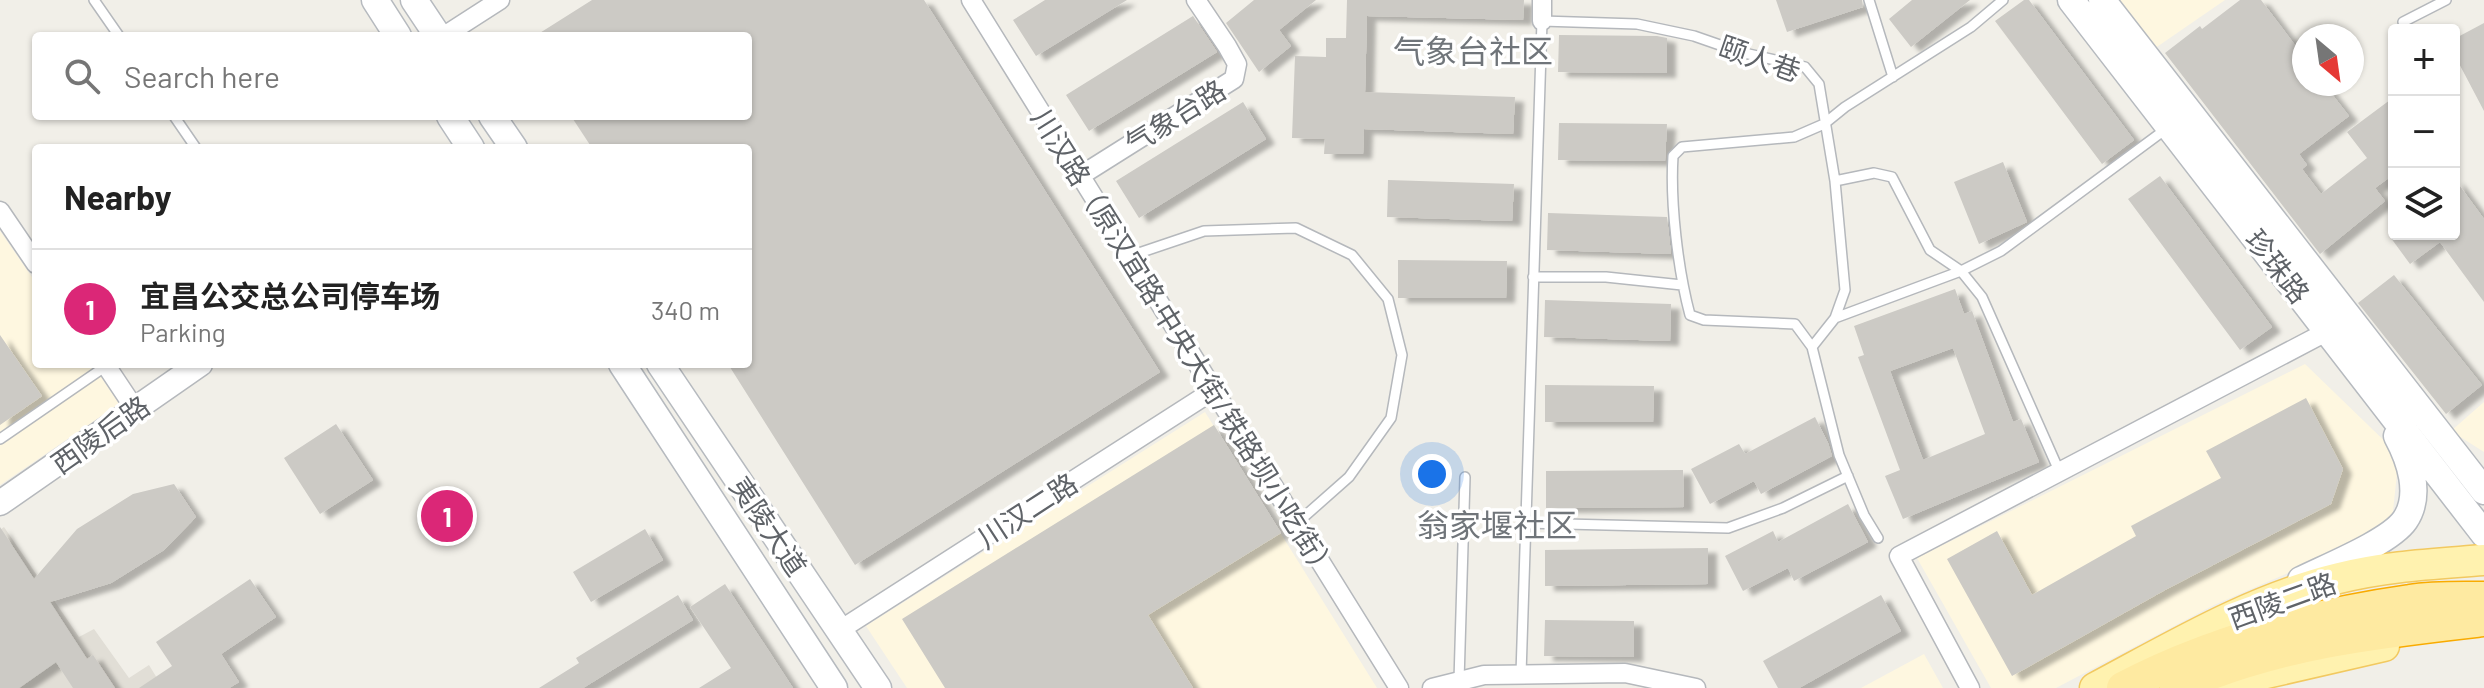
<!DOCTYPE html>
<meta charset="utf-8">
<style>
:root{--surface:#fff;--page:#f2f2f2;--text:#222;--muted:#767676;--line:#e0e0e0;--accent:#db2777}
body{margin:0;font-family:Barlow,"Noto Sans SC",sans-serif;background:var(--page);color:var(--text)}
.controls{position:absolute;right:24px;top:24px;display:grid;overflow:hidden;border-radius:8px;box-shadow:0 2px 6px #0004}
.controls button{width:72px;height:72px;display:grid;place-items:center;padding:0;border:0;border-bottom:2px solid var(--line);background:var(--surface);color:var(--text);font:40px sans-serif}
.compass{position:absolute;left:2292px;top:24px;width:72px;height:72px;border-radius:50%;background:var(--surface);box-shadow:0 2px 6px #0004;rotate:151deg}
.you{position:absolute;left:1432px;top:474px;width:28px;height:28px;margin:-20px;border:6px solid #fff;border-radius:50%;background:#1a73e8;box-shadow:0 0 0 12px #1a73e833}
.badge{display:grid;place-items:center;width:52px;height:52px;border-radius:50%;background:var(--accent);color:#fff;font-size:26px;font-weight:700}
.pin{position:absolute;translate:-50% -50%;border:4px solid #fff;box-shadow:0 2px 8px #0006}
.list{margin:0;padding:0;list-style:none}
h2{display:flex;justify-content:space-between;align-items:center;height:104px;margin:0;padding:0 32px;font-size:34px}
h2 small{font-size:26px;font-weight:400;color:var(--muted)}
.list li{display:grid;grid-template-columns:52px 1fr auto;gap:24px;align-items:center;box-sizing:border-box;height:120px;padding:0 32px;border-top:2px solid var(--line)}
.list b{display:block;font-size:30px;white-space:nowrap}
.list p{margin:0;font-size:26px;white-space:nowrap;color:var(--muted)}
.list em{font-size:26px;font-style:normal;color:var(--muted)}
.icon{flex:none;width:44px;height:44px;fill:none;stroke:currentColor;stroke-width:2;stroke-linecap:round;stroke-linejoin:round}
.map{position:relative;flex:none;width:2484px;height:688px;overflow:hidden}
.search{position:absolute;background:var(--surface);box-shadow:0 2px 6px #0004;left:32px;top:32px;width:720px;height:88px;display:flex;align-items:center;gap:20px;box-sizing:border-box;padding:0 28px;border-radius:8px;color:var(--muted);font-size:30px}
.panel{position:absolute;background:var(--surface);box-shadow:0 2px 6px #0004;left:32px;top:144px;width:720px;height:224px;border-radius:8px}
.map>svg:first-child{display:block}
.commercial{fill:#fef7e0}
.education{fill:#e1ded6}
.building{fill:#cccac5;fill-rule:evenodd;filter:url(#shadow)}
.lines{fill:none;stroke-linecap:round;stroke-linejoin:round}
.service-casing{stroke:#b5b8bc;stroke-width:12}
.minor-casing{stroke:#b5b8bc;stroke-width:21}
.tertiary-casing{stroke:#b5b8bc;stroke-width:27}
.secondary-casing{stroke:#b6babf;stroke-width:29}
.primary-casing{stroke:#f2c960;stroke-width:33}
.trunk-casing{stroke:#f9ab00;stroke-width:35}
.service{stroke:#fff;stroke-width:9}
.minor{stroke:#fff;stroke-width:18}
.tertiary{stroke:#fff;stroke-width:24}
.secondary{stroke:#fff;stroke-width:26}
.primary{stroke:#fff2af;stroke-width:30}
.trunk{stroke:#feeaa1;stroke-width:32}
.labels{text-anchor:middle;dominant-baseline:central;stroke-width:7;stroke-linejoin:round;paint-order:stroke}
.street-label{font-size:28px;fill:#5f6368;stroke:#fff}
.quarter-label{font-size:32px;fill:#70757a;stroke:#fff}
</style>
<div class="map">
<svg width="2484" height="688" viewBox="0 0 2484 688">
<defs>
<filter id="shadow"><feDropShadow dx="9" dy="5" stdDeviation="2" flood-color="#0004"/></filter>
</defs>
<rect width="100%" height="100%" fill="#f1efe8"/>
<path class="commercial" d="M 2112,0 L 2225,0 L 2151,51 Z
M 0,231 L 36,283 L 36,364 L 92,364 L 119,404 L 0,485 Z
M 2305,364 L 2399,455 L 2392,520 L 2297,569 L 2214,605 L 2056,688 L 1991,688 L 1917,558 Z
M 2484,402 L 2484,452 L 2451,431 Z
M 1205,412 L 1377,688 L 907,688 L 866,626 Z
M 1924,654 L 1943,688 L 1861,688 Z"/>
<path class="education" d="M 4,527 L 79,637 L 94,629 L 129,678 L 149,665 L 163,688 L 0,688 L 0,530 Z"/>
<path class="building" d="M 592,0 L 924,0 L 1160,372 L 855,565 L 728,364 L 748,364 L 748,148 L 592,148 L 571,116 L 748,116 L 748,36 L 535,36 Z
M 1045,0 L 1127,0 L 1036,56 L 1013,20 Z
M 1254,0 L 1316,0 L 1279,30 L 1291,46 L 1259,72 L 1226,23 Z
M 1347,0 L 1524,0 L 1523,20 L 1367,16 L 1365,92 L 1515,97 L 1513,134 L 1364,129 L 1363,154 L 1324,154 L 1325,139 L 1292,138 L 1295,56 L 1326,57 L 1326,38 L 1346,38 Z
M 1776,0 L 1862,0 L 1863,7 L 1787,32 Z
M 1912,0 L 1970,0 L 1911,47 L 1889,19 Z
M 2024,0 L 2029,0 L 2134,140 L 2102,164 L 1995,21 Z
M 2240,0 L 2261,0 L 2304,57 L 2304,84 L 2324,84 L 2349,116 L 2299,154 L 2307,165 L 2302,169 L 2321,194 L 2367,158 L 2347,132 L 2394,97 L 2394,174 L 2375,188 L 2385,201 L 2320,254 L 2165,53 L 2200,26 L 2202,29 Z
M 1193,16 L 1217,52 L 1089,131 L 1066,95 Z
M 2484,23 L 2484,111 L 2454,54 L 2454,39 Z
M 1559,35 L 1657,36 L 1667,38 L 1667,73 L 1558,72 Z
M 1243,102 L 1266,139 L 1139,218 L 1116,181 Z
M 1559,123 L 1667,124 L 1665,161 L 1558,160 Z
M 2003,162 L 2027,222 L 1979,244 L 1954,182 Z
M 2160,176 L 2272,327 L 2240,350 L 2128,199 Z
M 2454,178 L 2484,219 L 2484,302 L 2440,242 L 2410,264 L 2388,234 L 2454,234 Z
M 1388,180 L 1514,184 L 1512,221 L 1387,217 Z
M 1548,213 L 1667,217 L 1671,254 L 1547,250 Z
M 1398,260 L 1507,261 L 1506,298 L 1398,298 Z
M 2394,275 L 2482,385 L 2446,414 L 2358,303 Z
M 1955,289 L 1964,314 L 1972,311 L 2013,422 L 2021,419 L 2039,462 L 1903,519 L 1885,476 L 1900,470 L 1858,357 L 1864,355 L 1854,326 ZM 1953,348 L 1985,434 L 1923,460 L 1890,371 Z
M 1545,300 L 1671,304 L 1670,341 L 1544,337 Z
M 0,335 L 42,396 L 0,425 Z
M 1545,385 L 1654,386 L 1653,422 L 1545,422 Z
M 2306,398 L 2343,469 L 2331,504 L 2165,590 L 2012,676 L 1947,559 L 1997,531 L 2032,595 L 2136,536 L 2131,526 L 2221,478 L 2206,451 Z
M 1815,417 L 1828,443 L 1832,456 L 1761,494 L 1754,481 L 1710,504 L 1691,469 L 1739,444 L 1745,454 Z
M 336,424 L 373,480 L 320,514 L 284,458 Z
M 1214,425 L 1281,533 L 1148,615 L 1193,688 L 945,688 L 902,619 Z
M 1683,470 L 1684,507 L 1546,508 L 1546,471 Z
M 174,484 L 196,517 L 164,550 L 111,583 L 50,602 L 87,659 L 93,655 L 115,688 L 73,688 L 56,662 L 19,688 L 0,688 L 0,527 L 34,579 L 77,529 L 133,494 Z
M 1848,504 L 1868,542 L 1794,581 L 1788,568 L 1743,591 L 1725,556 L 1773,531 L 1778,542 Z
M 645,529 L 663,560 L 591,602 L 573,572 Z
M 1708,548 L 1708,584 L 1545,586 L 1545,550 Z
M 250,579 L 276,617 L 221,654 L 239,682 L 229,688 L 139,688 L 172,666 L 156,642 Z
M 725,584 L 793,688 L 699,688 L 731,668 L 690,607 Z
M 678,595 L 693,620 L 583,688 L 539,688 L 579,663 L 576,658 Z
M 1881,595 L 1901,631 L 1799,688 L 1778,688 L 1763,661 Z
M 1545,620 L 1634,621 L 1634,657 L 1544,656 Z"/>
<g class="lines">
<g class="service-casing">
<path id="service" d="M 94,0 L 119,36
M 1869,0 L 1893,77
M 2403,22 L 2446,0
M 174,116 L 196,148
M 1835,181 L 1874,173 L 1892,177 L 1930,250 L 1961,271 L 1982,297 L 2060,473
M 1130,256 L 1204,231 L 1296,228 L 1352,255 L 1388,299 L 1402,355 L 1391,418 L 1349,477 L 1297,523
M 1533,277 L 1606,277 L 1682,285
M 1835,318 L 1961,271 L 2001,251 L 2166,129
M 0,439 L 106,366
M 1525,523 L 1728,528 L 1783,508 L 1848,476
M 1878,538 L 1864,515 L 1839,455 L 1812,347 L 1795,324 L 1704,320 L 1690,315 C 1678,270 1670,203 1673,156 L 1682,147 L 1794,137 L 1824,124 L 1845,107 L 1971,27 L 2003,0
M 1521,674 L 1542,21 L 1637,24 L 1694,36 L 1740,52 L 1805,67 L 1819,84 L 1835,181 L 1845,290 L 1835,318 L 1812,347
M 1459,681 L 1465,477"/>
</g>
<g class="minor-casing">
<path id="minor" d="M 971,0 L 1399,688
M 1542,21 L 1542,0
M 444,36 L 500,0
M 1080,176 L 1234,79 L 1237,64 L 1227,46 L 1196,0
M 0,211 L 36,264
M 105,364 L 135,409
M 840,630 L 1214,390
M 1432,688 L 1484,675 L 1625,673 L 1696,688
M 1970,688 L 1899,556 L 2328,331"/>
</g>
<g class="tertiary-casing">
<path id="tertiary" d="M 0,503 L 200,364"/>
</g>
<g class="secondary-casing">
<path id="secondary" d="M 375,0 L 398,36
M 414,0 L 438,36
M 2071,0 L 2484,534
M 2102,0 L 2484,491
M 450,116 L 471,148
M 492,116 L 514,148
M 622,364 L 834,688
M 660,364 L 878,688
M 2301,580 C 2327,567 2390,542 2405,520 C 2422,495 2410,460 2397,436"/>
</g>
<g class="primary-casing">
<path id="primary" d="M 2095,688 C 2174,646 2252,599 2339,578 C 2386,566 2435,564 2484,560
M 2219,688 L 2240,679 L 2384,646"/>
</g>
<g class="trunk-casing">
<path id="trunk" d="M 2123,688 C 2211,642 2312,615 2410,601 C 2434,597 2460,598 2484,598
M 2176,688 C 2274,643 2378,632 2484,620"/>
</g>
<use href="#service" class="service"/>
<use href="#minor" class="minor"/>
<use href="#tertiary" class="tertiary"/>
<use href="#secondary" class="secondary"/>
<use href="#primary" class="primary"/>
<use href="#trunk" class="trunk"/>
</g>
<g class="labels">
<g class="street-label">
<text transform="translate(1760 58) rotate(19)">颐人巷</text>
<text transform="translate(1175 116) rotate(-32)">气象台路</text>
<text transform="translate(2278 266) rotate(52)">珍珠路</text>
<text transform="translate(1185 344) rotate(58)">川汉路（原汉宜路·中央大街/铁路坝小吃街）</text>
<text transform="translate(100 434) rotate(-35)">西陵后路</text>
<text transform="translate(1027 510) rotate(-33)">川汉二路</text>
<text transform="translate(769 526) rotate(56)">夷陵大道</text>
<text transform="translate(2282 600) rotate(-20)">西陵二路</text>
</g>
<g class="quarter-label">
<text x="1473" y="50">气象台社区</text>
<text x="1497" y="524">翁家堰社区</text>
</g>
</g>
</svg>
<div class="controls">
<button>+</button>
<button>−</button>
<button><svg class="icon" aria-label="layers" viewBox="0 0 24 24"><path d="M12 4l9 5-9 5-9-5zM3 14l9 5 9-5"/></svg></button>
</div>
<svg class="compass" viewBox="-18 -18 36 36"><path d="M0-13l5 13h-10z" fill="#e53935"/><path d="M0 13l5-13h-10z" fill="#767676"/></svg>
<div class="you"></div>
<div class="pin badge" style="left:447px;top:516px">1</div>
<div class="search"><svg class="icon" aria-label="search" viewBox="0 0 24 24"><circle cx="10" cy="10" r="6"/><path d="M15 15l6 6"/></svg>Search here</div>
<section class="panel">
<h2>Nearby<small></small></h2>
<ul class="list">
<li><span class="badge">1</span><div><b>宜昌公交总公司停车场</b><p>Parking</p></div><em>340 m</em></li>
</ul>
</section>
</div>
